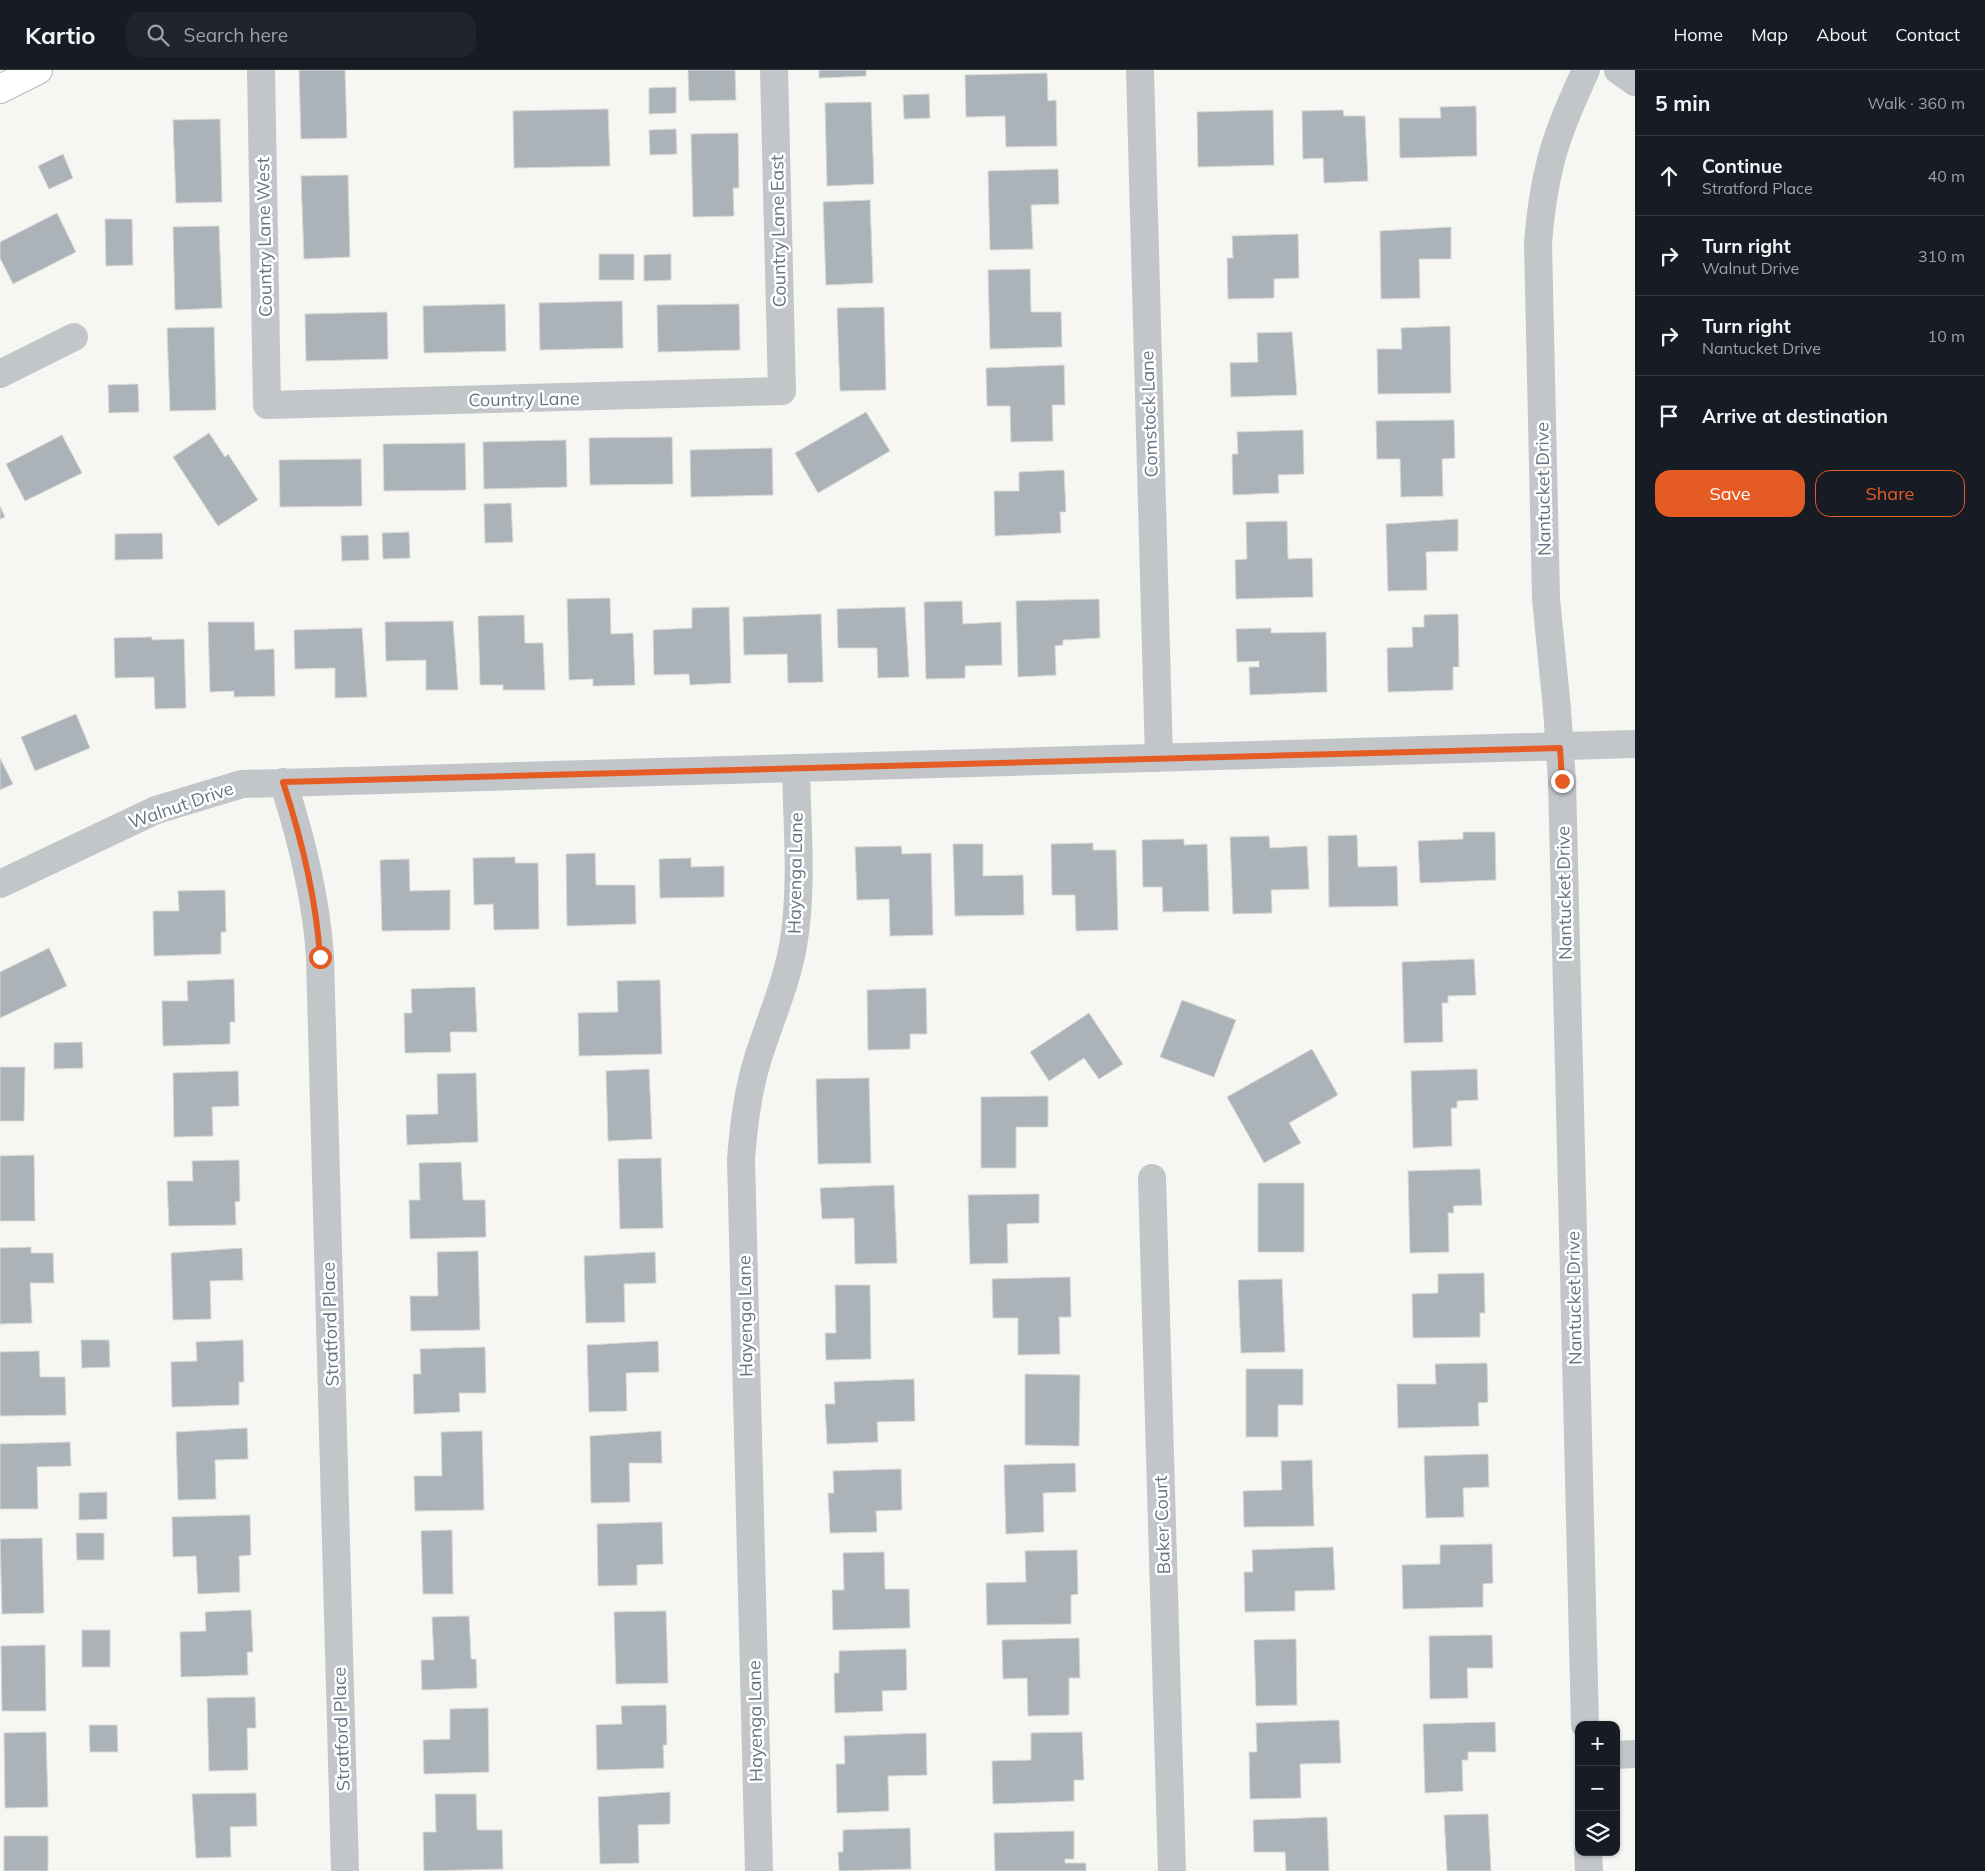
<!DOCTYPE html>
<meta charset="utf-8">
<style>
:root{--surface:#171b24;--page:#20242c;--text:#f1f3f6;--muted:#9ea1a6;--line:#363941;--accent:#e55b24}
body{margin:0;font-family:Mulish,sans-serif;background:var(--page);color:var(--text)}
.controls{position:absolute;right:15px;bottom:15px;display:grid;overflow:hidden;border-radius:10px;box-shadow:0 1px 4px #0004}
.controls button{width:45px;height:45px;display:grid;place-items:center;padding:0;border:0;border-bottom:1px solid var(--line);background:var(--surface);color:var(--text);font:25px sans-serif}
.stop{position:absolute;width:15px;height:15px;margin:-11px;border:4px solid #e55b24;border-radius:50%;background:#fff}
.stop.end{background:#e55b24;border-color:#fff;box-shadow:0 1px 5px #0008}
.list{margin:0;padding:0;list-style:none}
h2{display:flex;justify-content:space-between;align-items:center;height:65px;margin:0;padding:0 20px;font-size:21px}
h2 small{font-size:16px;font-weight:400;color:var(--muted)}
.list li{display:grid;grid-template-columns:32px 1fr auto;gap:15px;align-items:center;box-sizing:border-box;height:80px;padding:0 20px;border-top:1px solid var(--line)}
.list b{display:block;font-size:19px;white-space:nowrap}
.list p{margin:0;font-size:16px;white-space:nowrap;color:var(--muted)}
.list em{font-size:16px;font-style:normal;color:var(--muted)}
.actions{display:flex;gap:10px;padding:15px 20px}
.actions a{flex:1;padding:11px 0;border:1px solid var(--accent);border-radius:15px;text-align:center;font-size:18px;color:var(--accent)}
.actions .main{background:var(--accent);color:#fff}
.icon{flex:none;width:28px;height:28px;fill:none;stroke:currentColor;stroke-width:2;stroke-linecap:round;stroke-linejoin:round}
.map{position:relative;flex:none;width:1635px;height:1801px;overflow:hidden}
header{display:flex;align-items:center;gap:30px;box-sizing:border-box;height:70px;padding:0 25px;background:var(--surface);border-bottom:1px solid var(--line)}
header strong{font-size:24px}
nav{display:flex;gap:28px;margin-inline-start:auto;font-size:18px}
.search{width:350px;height:45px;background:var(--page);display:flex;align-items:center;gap:12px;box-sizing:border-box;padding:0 18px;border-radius:15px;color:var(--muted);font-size:19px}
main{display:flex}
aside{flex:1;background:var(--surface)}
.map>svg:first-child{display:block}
.building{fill:#abb2b8;stroke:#d8d8d5}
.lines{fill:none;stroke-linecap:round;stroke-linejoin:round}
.secondary-casing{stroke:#b4b9be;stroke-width:30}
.street{stroke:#c2c6c9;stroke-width:28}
.secondary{stroke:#fff;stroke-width:28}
.route{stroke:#e55b24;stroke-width:6}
.labels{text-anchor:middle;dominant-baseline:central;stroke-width:5;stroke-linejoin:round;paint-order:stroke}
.street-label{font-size:18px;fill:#657584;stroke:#fff}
</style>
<header>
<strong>Kartio</strong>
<div class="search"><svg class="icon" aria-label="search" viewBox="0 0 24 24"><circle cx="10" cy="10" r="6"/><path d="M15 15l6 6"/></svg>Search here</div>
<nav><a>Home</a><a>Map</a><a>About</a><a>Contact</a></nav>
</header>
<main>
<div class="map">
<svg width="1635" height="1801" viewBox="0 0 1635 1801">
<rect width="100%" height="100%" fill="#f6f6f3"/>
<path class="building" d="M 299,0 L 345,0 L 347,68 L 301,69 Z
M 688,0 L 735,0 L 736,30 L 689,31 Z
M 819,0 L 866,0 L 866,6 L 819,8 Z
M 1047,3 L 1048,31 L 1056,30 L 1057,76 L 1006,77 L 1005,46 L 966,47 L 965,5 Z
M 676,17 L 676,43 L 649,44 L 649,18 Z
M 929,24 L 930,48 L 904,49 L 903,25 Z
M 871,32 L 874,114 L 827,116 L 825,33 Z
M 1476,36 L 1477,86 L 1400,88 L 1399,48 L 1441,48 L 1440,37 Z
M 608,39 L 610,96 L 514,98 L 513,41 Z
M 1273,40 L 1274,95 L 1198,97 L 1197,42 Z
M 1343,40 L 1344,46 L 1365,46 L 1368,111 L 1324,113 L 1323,88 L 1303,89 L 1302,41 Z
M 220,49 L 222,132 L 176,133 L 173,50 Z
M 676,59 L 677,84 L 650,85 L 649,60 Z
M 738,63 L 739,118 L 733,118 L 734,146 L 693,147 L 691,64 Z
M 63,84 L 73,108 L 49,119 L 38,96 Z
M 1058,99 L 1059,134 L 1031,135 L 1033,179 L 990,180 L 988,101 Z
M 348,105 L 350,187 L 304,189 L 301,106 Z
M 870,130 L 873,213 L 826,215 L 823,132 Z
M 57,143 L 76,182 L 13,214 L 0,188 L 0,172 Z
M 105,149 L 132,149 L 133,195 L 106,196 Z
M 219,156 L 222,238 L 175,240 L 173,157 Z
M 1451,157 L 1451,189 L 1419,189 L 1420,228 L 1381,229 L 1380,161 Z
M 1298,164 L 1299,208 L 1274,209 L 1274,228 L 1228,229 L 1227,188 L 1233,188 L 1232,166 Z
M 599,184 L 634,184 L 634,210 L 599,210 Z
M 671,184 L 671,210 L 644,211 L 644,185 Z
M 1030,199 L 1031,242 L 1061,242 L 1062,277 L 990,279 L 988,200 Z
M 622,231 L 623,278 L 540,280 L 539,233 Z
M 505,234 L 506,281 L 424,283 L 423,236 Z
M 739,234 L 740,280 L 658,282 L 657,235 Z
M 884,237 L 886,320 L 840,321 L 837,238 Z
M 387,242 L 388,289 L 306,291 L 305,244 Z
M 1450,256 L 1451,323 L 1378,324 L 1377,279 L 1402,279 L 1401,258 Z
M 214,257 L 216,340 L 170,341 L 167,258 Z
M 1292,262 L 1297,325 L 1231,327 L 1230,293 L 1258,292 L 1257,263 Z
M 1064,295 L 1065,335 L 1052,335 L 1053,371 L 1011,372 L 1010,336 L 987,336 L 986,298 Z
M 138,314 L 139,342 L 109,343 L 108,315 Z
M 866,342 L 890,381 L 818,423 L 795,383 Z
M 1454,350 L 1455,388 L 1442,389 L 1443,426 L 1401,427 L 1400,389 L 1377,389 L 1376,351 Z
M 1303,360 L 1304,404 L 1278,405 L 1279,423 L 1233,425 L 1232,384 L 1238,384 L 1237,362 Z
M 209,363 L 225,387 L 228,384 L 258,430 L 218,456 L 173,387 Z
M 62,365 L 82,403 L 25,431 L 6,394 Z
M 672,367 L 673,414 L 590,415 L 589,368 Z
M 566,370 L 567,417 L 484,419 L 483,372 Z
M 465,373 L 466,420 L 384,421 L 383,374 Z
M 772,378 L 773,425 L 691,427 L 690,380 Z
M 361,389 L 362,436 L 280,437 L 279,390 Z
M 1064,400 L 1066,442 L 1060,442 L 1061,463 L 995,466 L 994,421 L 1019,421 L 1019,402 Z
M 511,433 L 513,472 L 485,473 L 484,434 Z
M 0,436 L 5,447 L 0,449 Z
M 1458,449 L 1458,481 L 1426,482 L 1427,520 L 1388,521 L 1386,454 Z
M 1287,451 L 1288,489 L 1312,488 L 1313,527 L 1236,529 L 1235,490 L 1247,489 L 1246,452 Z
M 409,462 L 410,488 L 383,489 L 382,463 Z
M 162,463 L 163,489 L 115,490 L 115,464 Z
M 368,465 L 369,490 L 342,491 L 341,466 Z
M 610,528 L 611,564 L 633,563 L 635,615 L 593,616 L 593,609 L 569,610 L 567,529 Z
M 1099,529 L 1100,568 L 1063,570 L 1063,575 L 1055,576 L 1056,605 L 1018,607 L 1016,531 Z
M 962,531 L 963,554 L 1001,552 L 1002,595 L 965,596 L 965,608 L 926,609 L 924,532 Z
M 729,537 L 731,613 L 690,615 L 689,604 L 654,605 L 653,560 L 692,558 L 692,538 Z
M 905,537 L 909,607 L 878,608 L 877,578 L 838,578 L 837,539 Z
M 821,544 L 823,612 L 788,613 L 787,584 L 744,585 L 743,547 Z
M 1458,544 L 1459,597 L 1453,597 L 1453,620 L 1388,622 L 1387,578 L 1413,577 L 1412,557 L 1424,557 L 1424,545 Z
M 524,545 L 525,573 L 543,573 L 545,620 L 503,620 L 503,615 L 480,615 L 478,546 Z
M 453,551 L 458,620 L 426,620 L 426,590 L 386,591 L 385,552 Z
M 208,552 L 254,552 L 255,580 L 274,579 L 275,626 L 234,627 L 234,621 L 210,622 Z
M 362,558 L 367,627 L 335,628 L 335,598 L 295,599 L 294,560 Z
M 1271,558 L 1271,563 L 1326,562 L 1327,622 L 1250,625 L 1249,597 L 1259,597 L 1259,591 L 1237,592 L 1236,559 Z
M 152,567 L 152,570 L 184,569 L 186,638 L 155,639 L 154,607 L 115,608 L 114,568 Z
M 76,644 L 90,678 L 35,701 L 21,667 Z
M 0,688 L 13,714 L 0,720 Z
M 1463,762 L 1495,762 L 1496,810 L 1420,813 L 1418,771 L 1463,769 Z
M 1357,765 L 1358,797 L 1397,796 L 1398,836 L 1329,837 L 1328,766 Z
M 1269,766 L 1270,778 L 1307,776 L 1309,819 L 1271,820 L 1272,843 L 1233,844 L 1230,767 Z
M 1184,769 L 1184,775 L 1207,774 L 1209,841 L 1163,842 L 1162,817 L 1143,817 L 1142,770 Z
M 1093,773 L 1093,780 L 1116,780 L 1118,860 L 1076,861 L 1075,825 L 1052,825 L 1051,774 Z
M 953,774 L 983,774 L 983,806 L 1023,805 L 1024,845 L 955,846 Z
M 901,776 L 902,784 L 931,783 L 933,865 L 890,866 L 889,829 L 857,830 L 855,777 Z
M 595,783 L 596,815 L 635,815 L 636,854 L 567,856 L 566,784 Z
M 515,787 L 515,793 L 538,793 L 539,859 L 494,860 L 493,834 L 474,835 L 473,788 Z
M 691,788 L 691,797 L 724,796 L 724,827 L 660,828 L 659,789 Z
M 409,789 L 410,821 L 450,820 L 450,860 L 382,861 L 380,790 Z
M 225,820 L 226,862 L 221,862 L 221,884 L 154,886 L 153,841 L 179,841 L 178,821 Z
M 49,878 L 67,916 L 0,948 L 0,902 Z
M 1474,889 L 1476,925 L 1448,926 L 1448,933 L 1442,933 L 1443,972 L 1404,973 L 1402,892 Z
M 234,909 L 235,952 L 230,952 L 230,974 L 163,976 L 162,931 L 188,931 L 187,911 Z
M 660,910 L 662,984 L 579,986 L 578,943 L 618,942 L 617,911 Z
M 475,917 L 477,962 L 450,962 L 451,982 L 405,983 L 404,943 L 412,943 L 411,919 Z
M 926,918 L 927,964 L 910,964 L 910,979 L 868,980 L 867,920 Z
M 1182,930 L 1236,950 L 1214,1007 L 1160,987 Z
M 1089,943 L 1123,994 L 1099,1009 L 1084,988 L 1049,1011 L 1030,982 Z
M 82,972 L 83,998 L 54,999 L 54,973 Z
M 1312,979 L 1338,1025 L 1289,1053 L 1301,1073 L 1264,1093 L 1227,1027 Z
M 0,997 L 25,997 L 24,1051 L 0,1051 Z
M 649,999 L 652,1069 L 608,1071 L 606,1001 Z
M 1477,999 L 1478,1030 L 1457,1031 L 1457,1038 L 1451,1038 L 1452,1076 L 1413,1078 L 1411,1001 Z
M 238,1001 L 239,1036 L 212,1037 L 213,1066 L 174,1067 L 173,1003 Z
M 476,1003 L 478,1072 L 407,1075 L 406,1045 L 438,1044 L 437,1004 Z
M 869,1008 L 871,1093 L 818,1094 L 816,1009 Z
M 1048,1026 L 1048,1057 L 1016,1057 L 1016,1098 L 981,1098 L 981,1027 Z
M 34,1085 L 35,1151 L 0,1151 L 0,1086 Z
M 661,1088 L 663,1158 L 620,1159 L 618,1089 Z
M 239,1090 L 240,1131 L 235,1132 L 236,1155 L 169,1156 L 167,1111 L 193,1111 L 192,1091 Z
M 461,1092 L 463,1130 L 485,1130 L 486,1167 L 410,1169 L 409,1130 L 420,1130 L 419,1093 Z
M 1480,1099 L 1482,1135 L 1453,1136 L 1454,1143 L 1448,1143 L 1449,1182 L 1410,1183 L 1408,1101 Z
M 1258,1113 L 1304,1113 L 1304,1182 L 1258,1182 Z
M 894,1115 L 897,1193 L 855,1194 L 854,1148 L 822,1149 L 820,1118 Z
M 1039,1124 L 1039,1153 L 1007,1154 L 1008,1193 L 970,1194 L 968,1125 Z
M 31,1177 L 31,1183 L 53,1183 L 54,1213 L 30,1213 L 32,1253 L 0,1254 L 0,1178 Z
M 242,1178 L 243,1210 L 210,1211 L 211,1249 L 173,1250 L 171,1183 Z
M 478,1181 L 480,1260 L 411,1261 L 410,1226 L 438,1226 L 437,1182 Z
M 655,1182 L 656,1213 L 624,1214 L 625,1252 L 586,1253 L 584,1186 Z
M 1484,1203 L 1485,1243 L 1480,1243 L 1480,1267 L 1413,1268 L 1412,1224 L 1438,1223 L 1438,1204 Z
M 1070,1207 L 1071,1247 L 1059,1247 L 1060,1284 L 1018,1285 L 1018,1248 L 993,1248 L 992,1209 Z
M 1282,1209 L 1285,1282 L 1241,1283 L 1238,1210 Z
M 835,1215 L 870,1215 L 871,1289 L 826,1290 L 825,1263 L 836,1263 Z
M 81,1270 L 109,1270 L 110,1297 L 82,1298 Z
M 243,1270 L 244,1312 L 239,1312 L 239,1335 L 172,1337 L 171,1292 L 197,1291 L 196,1272 Z
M 658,1271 L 659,1302 L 626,1303 L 627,1341 L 589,1342 L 587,1275 Z
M 485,1277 L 486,1323 L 459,1323 L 460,1342 L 414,1344 L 413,1304 L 421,1304 L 420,1279 Z
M 39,1281 L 40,1307 L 65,1307 L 66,1345 L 0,1346 L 0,1282 Z
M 1487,1293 L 1488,1332 L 1478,1333 L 1479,1356 L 1398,1358 L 1397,1314 L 1436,1314 L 1435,1294 Z
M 1246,1299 L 1303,1299 L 1303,1335 L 1278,1335 L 1278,1367 L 1246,1367 Z
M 1025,1304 L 1080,1305 L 1079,1376 L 1025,1375 Z
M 914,1309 L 915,1351 L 877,1352 L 878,1372 L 827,1374 L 825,1334 L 835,1334 L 834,1312 Z
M 247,1358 L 248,1389 L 215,1390 L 216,1429 L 178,1430 L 176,1362 Z
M 482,1361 L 484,1440 L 415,1441 L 414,1406 L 442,1406 L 441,1362 Z
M 661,1361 L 662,1393 L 629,1393 L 630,1432 L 591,1433 L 590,1366 Z
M 70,1372 L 71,1396 L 37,1397 L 38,1439 L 0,1439 L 0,1374 Z
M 1488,1384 L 1489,1417 L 1463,1418 L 1464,1447 L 1426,1448 L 1424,1386 Z
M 1312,1390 L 1314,1456 L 1244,1457 L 1243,1421 L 1282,1420 L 1281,1391 Z
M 1075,1393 L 1076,1422 L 1043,1423 L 1044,1462 L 1006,1464 L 1004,1395 Z
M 901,1399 L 902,1440 L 876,1441 L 877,1462 L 830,1463 L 828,1423 L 834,1423 L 833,1401 Z
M 107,1422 L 107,1449 L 79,1450 L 79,1423 Z
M 250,1445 L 251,1485 L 239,1486 L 240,1522 L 198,1524 L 196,1486 L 173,1487 L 172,1447 Z
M 662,1452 L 663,1494 L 637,1495 L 637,1515 L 598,1516 L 597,1454 Z
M 452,1460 L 453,1524 L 423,1524 L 421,1461 Z
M 76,1463 L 104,1463 L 104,1490 L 77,1490 Z
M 42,1468 L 44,1543 L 2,1544 L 0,1469 Z
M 1492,1474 L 1493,1513 L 1483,1514 L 1483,1537 L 1403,1539 L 1402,1495 L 1440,1494 L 1440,1475 Z
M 1333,1477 L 1335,1520 L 1295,1521 L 1295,1541 L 1245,1542 L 1244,1502 L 1253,1502 L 1252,1480 Z
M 1077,1480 L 1078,1524 L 1071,1525 L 1071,1554 L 987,1555 L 986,1513 L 1026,1512 L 1025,1481 Z
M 884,1482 L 885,1519 L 909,1519 L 910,1558 L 833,1560 L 832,1520 L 844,1520 L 843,1483 Z
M 251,1540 L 253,1582 L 247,1582 L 248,1605 L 181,1607 L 180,1562 L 206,1561 L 205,1542 Z
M 666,1541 L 668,1613 L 616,1614 L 614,1542 Z
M 469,1546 L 471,1589 L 476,1589 L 477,1618 L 422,1620 L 421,1590 L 434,1590 L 432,1547 Z
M 82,1560 L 110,1560 L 110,1597 L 82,1597 Z
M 1492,1565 L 1493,1598 L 1467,1598 L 1468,1628 L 1430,1629 L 1429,1566 Z
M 1079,1568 L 1080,1608 L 1069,1608 L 1069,1645 L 1028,1646 L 1027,1608 L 1003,1609 L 1002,1570 Z
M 1296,1569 L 1297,1635 L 1256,1636 L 1254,1570 Z
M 45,1575 L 46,1641 L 2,1641 L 1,1576 Z
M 906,1579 L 907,1620 L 882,1621 L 883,1641 L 835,1643 L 834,1603 L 839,1603 L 839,1581 Z
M 255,1627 L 256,1658 L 247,1658 L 248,1700 L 209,1701 L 207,1628 Z
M 666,1635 L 667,1675 L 663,1675 L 664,1698 L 597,1700 L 596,1655 L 622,1654 L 621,1636 Z
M 488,1638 L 489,1702 L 424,1704 L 423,1670 L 450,1669 L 450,1639 Z
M 1339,1650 L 1341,1693 L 1300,1694 L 1301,1728 L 1250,1729 L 1249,1682 L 1257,1682 L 1256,1653 Z
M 1495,1652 L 1496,1682 L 1468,1682 L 1468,1690 L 1462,1690 L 1463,1721 L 1425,1723 L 1423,1654 Z
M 89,1655 L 117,1655 L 118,1682 L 90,1682 Z
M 46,1662 L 48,1737 L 5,1738 L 4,1663 Z
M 1082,1662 L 1084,1710 L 1074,1710 L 1074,1731 L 993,1734 L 992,1691 L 1031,1690 L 1031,1663 Z
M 926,1663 L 927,1705 L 888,1706 L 889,1741 L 837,1743 L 836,1694 L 845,1694 L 844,1666 Z
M 670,1722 L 670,1754 L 638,1755 L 639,1793 L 600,1794 L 598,1727 Z
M 256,1723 L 257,1756 L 230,1757 L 231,1787 L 196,1788 L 192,1724 Z
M 435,1724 L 476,1724 L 477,1760 L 502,1760 L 503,1799 L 424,1801 L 423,1762 L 436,1762 Z
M 1488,1744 L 1491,1801 L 1447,1801 L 1444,1745 Z
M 1327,1747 L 1329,1801 L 1286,1801 L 1285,1782 L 1254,1782 L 1253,1750 Z
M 910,1758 L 911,1799 L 839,1801 L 838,1782 L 843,1782 L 843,1760 Z
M 1074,1761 L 1074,1789 L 1065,1789 L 1065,1793 L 1086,1793 L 1086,1801 L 995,1801 L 994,1763 Z
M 4,1766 L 48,1766 L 48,1801 L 4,1801 Z"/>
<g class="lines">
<g class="secondary-casing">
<path id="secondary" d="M 0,19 L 38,0"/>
</g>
<path class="street" d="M 261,0 L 267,335 L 782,321 L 774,0
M 1140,0 L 1159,688
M 1618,0 L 1635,12
M 0,304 L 74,267
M 283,712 C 302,770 316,826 320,887 L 345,1801
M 0,814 L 156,740 L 242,714 L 1635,674
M 1152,1108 L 1172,1801
M 1585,1655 L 1562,711 L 1557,639 L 1546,529 L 1538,174 C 1540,145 1544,117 1551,90 C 1559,59 1573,29 1586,0
M 1616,1685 L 1635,1684
M 1588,1782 L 1589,1801
M 759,1801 L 741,1089 C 744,1053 748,1019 759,985 C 771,948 786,914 793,876 C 803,818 797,757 796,698"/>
<use href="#secondary" class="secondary"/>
</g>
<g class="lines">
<path class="route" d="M 320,887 C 316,826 302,770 283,712 L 1560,678 L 1562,711"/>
</g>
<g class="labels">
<g class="street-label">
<text transform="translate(778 161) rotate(-91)">Country Lane East</text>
<text transform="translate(264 167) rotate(-91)">Country Lane West</text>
<text transform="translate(524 329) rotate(-1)">Country Lane</text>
<text transform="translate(1149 344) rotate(-92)">Comstock Lane</text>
<text transform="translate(1543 419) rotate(-91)">Nantucket Drive</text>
<text transform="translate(181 735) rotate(-19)">Walnut Drive</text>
<text transform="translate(795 803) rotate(-89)">Hayenga Lane</text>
<text transform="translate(1564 823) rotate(-91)">Nantucket Drive</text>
<text transform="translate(1574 1228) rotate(-91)">Nantucket Drive</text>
<text transform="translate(745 1246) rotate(-91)">Hayenga Lane</text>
<text transform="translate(330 1254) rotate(-92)">Stratford Place</text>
<text transform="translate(1162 1455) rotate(-92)">Baker Court</text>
<text transform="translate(755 1651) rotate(-91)">Hayenga Lane</text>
<text transform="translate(341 1659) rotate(-92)">Stratford Place</text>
</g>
</g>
</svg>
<div class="controls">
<button>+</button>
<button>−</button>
<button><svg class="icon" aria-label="layers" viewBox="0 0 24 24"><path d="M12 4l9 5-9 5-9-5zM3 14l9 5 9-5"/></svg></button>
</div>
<div class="stop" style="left:320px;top:887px"></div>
<div class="stop end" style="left:1562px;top:711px"></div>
</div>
<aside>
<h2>5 min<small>Walk · 360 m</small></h2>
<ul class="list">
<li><svg class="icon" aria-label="ahead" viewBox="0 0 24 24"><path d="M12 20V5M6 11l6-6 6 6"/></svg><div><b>Continue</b><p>Stratford Place</p></div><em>40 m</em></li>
<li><svg class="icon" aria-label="right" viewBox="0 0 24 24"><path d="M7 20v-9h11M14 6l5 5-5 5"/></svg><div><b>Turn right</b><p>Walnut Drive</p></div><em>310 m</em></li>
<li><svg class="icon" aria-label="right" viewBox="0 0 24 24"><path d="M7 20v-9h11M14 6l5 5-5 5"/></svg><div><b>Turn right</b><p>Nantucket Drive</p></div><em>10 m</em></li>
<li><svg class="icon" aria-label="arrive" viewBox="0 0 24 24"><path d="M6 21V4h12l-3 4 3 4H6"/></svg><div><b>Arrive at destination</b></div></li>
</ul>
<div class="actions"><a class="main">Save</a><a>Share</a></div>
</aside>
</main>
